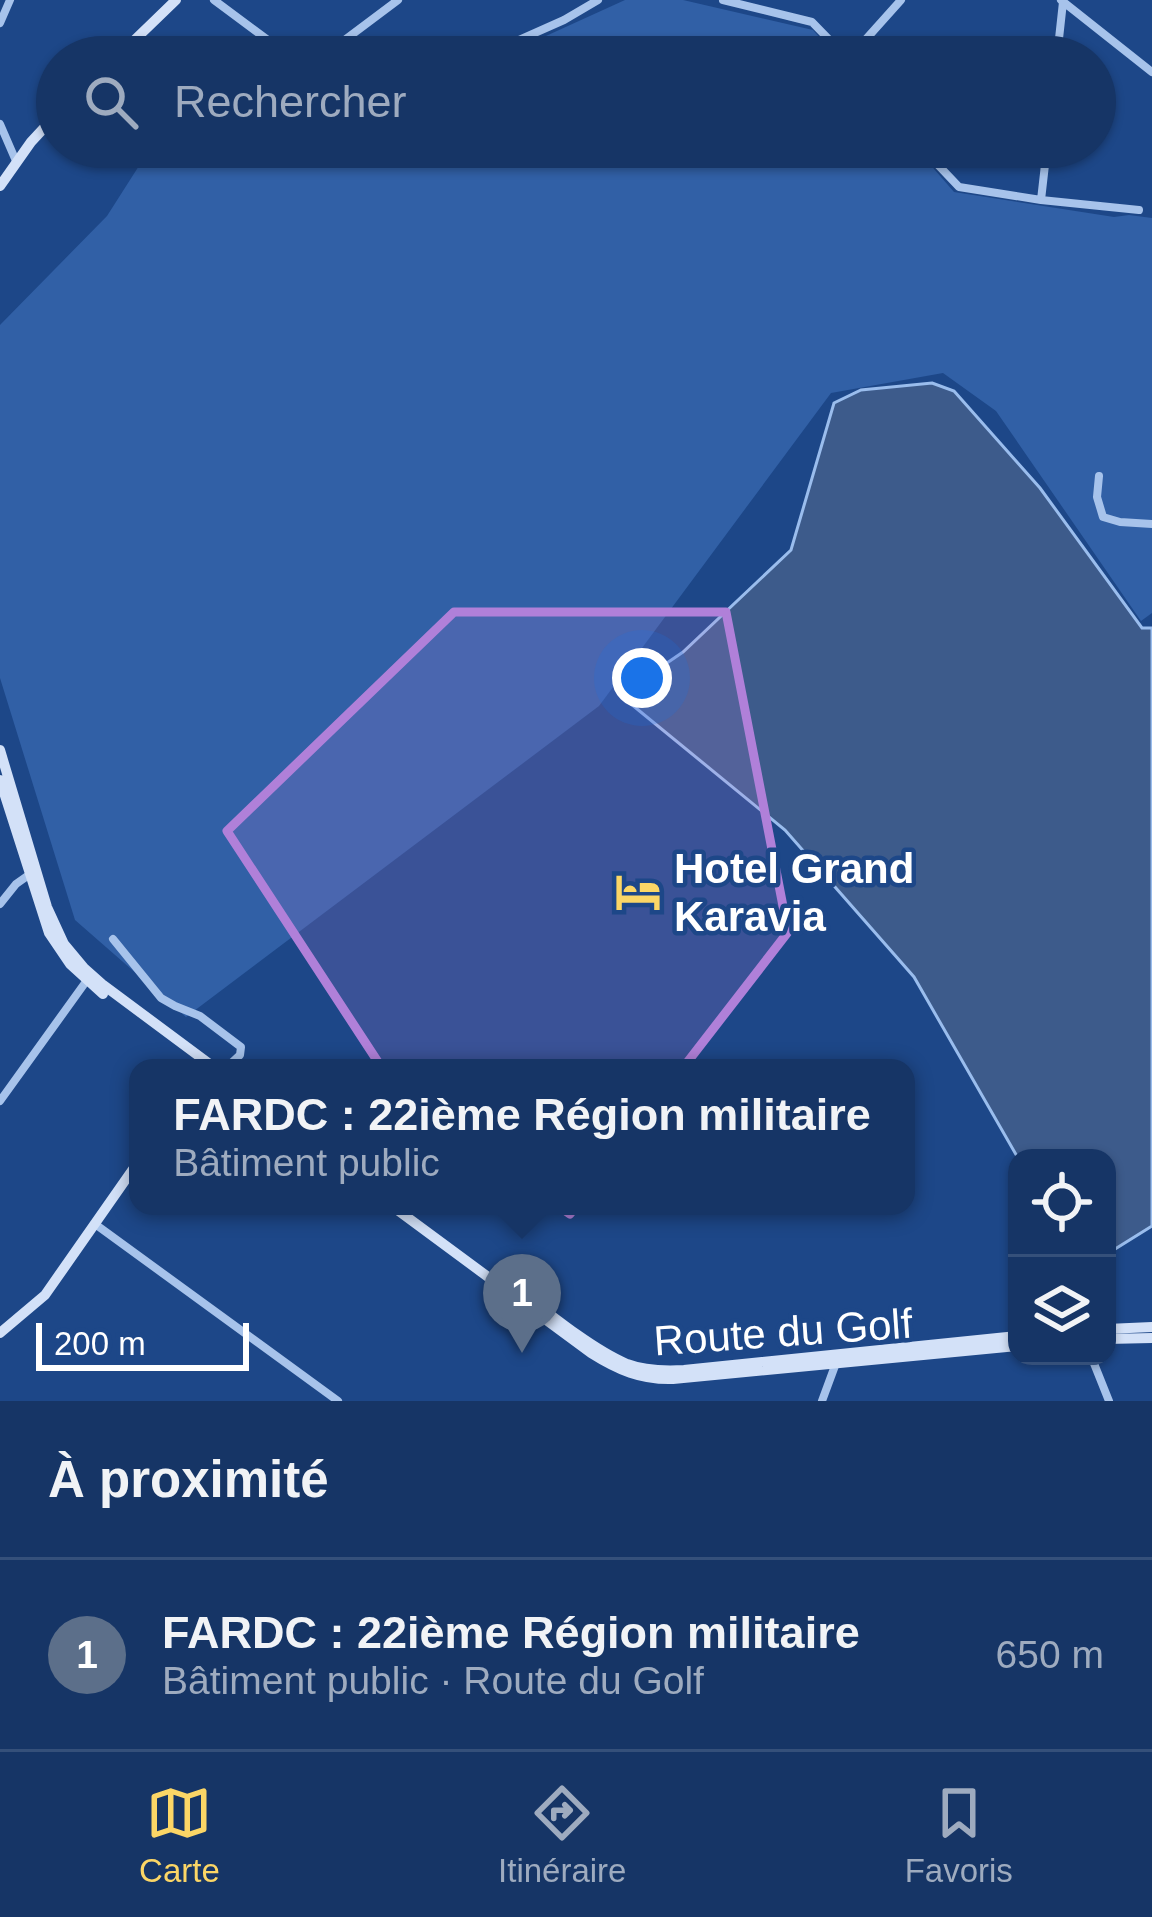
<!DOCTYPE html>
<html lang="fr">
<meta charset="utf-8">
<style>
:root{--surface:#163566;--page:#1f3d6c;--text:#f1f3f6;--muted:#9eabbf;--line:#35507a;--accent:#fbd666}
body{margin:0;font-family:Arial,sans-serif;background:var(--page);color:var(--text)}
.controls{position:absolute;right:36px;bottom:36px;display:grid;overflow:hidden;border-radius:24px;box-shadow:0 3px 9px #0004}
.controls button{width:108px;height:108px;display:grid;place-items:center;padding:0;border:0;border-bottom:3px solid var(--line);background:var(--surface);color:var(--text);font:60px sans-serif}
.scale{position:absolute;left:36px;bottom:30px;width:213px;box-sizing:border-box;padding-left:12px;border:6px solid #fff;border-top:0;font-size:33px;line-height:42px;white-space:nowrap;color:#fff;-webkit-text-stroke:9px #1d4788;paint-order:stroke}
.you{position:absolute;left:642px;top:678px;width:42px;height:42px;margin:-30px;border:9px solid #fff;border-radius:50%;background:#1a73e8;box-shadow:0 0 0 18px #1a73e833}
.badge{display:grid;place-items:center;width:78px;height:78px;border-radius:50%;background:var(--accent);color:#fff;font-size:39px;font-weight:700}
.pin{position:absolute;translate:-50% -99px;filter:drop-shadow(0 3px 6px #0008)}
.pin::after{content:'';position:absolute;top:63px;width:42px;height:36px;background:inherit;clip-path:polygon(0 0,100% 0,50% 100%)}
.popup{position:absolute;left:129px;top:1059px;width:786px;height:156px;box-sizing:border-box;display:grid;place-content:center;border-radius:24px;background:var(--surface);filter:drop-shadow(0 3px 9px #0005);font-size:39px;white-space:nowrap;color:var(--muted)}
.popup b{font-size:45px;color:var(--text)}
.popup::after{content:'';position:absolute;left:50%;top:100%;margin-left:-24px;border:24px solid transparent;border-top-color:var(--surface)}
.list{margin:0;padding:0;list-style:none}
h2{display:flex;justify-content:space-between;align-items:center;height:156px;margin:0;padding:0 48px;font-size:51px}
h2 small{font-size:39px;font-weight:400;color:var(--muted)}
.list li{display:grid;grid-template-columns:78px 1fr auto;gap:36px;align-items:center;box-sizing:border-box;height:192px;padding:0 48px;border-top:3px solid var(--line)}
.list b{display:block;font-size:45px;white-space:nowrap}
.list p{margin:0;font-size:39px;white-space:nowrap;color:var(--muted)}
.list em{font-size:39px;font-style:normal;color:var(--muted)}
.icon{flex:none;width:66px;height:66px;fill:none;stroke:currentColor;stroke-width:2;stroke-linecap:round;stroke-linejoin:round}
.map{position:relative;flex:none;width:1152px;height:1401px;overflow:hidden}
.search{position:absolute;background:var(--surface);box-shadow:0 3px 9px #0004;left:36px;right:36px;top:36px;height:132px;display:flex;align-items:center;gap:30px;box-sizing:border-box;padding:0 42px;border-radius:66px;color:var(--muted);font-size:45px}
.sheet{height:348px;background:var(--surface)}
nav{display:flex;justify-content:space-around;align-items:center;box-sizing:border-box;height:168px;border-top:3px solid var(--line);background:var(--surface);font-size:33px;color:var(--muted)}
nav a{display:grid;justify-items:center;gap:6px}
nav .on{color:var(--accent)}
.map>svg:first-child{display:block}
.green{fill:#3160a6}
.water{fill:#3d5b8b;stroke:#9abded;stroke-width:3}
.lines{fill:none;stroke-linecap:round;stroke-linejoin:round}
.street{stroke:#a7c3eb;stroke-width:8}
.secondary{stroke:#d3e1f8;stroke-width:10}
.marked{fill:#b080d9;fill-opacity:0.2;stroke:#b080d9;stroke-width:9;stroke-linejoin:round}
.labels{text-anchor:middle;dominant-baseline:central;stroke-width:9;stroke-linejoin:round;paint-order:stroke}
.poi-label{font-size:42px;font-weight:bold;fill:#fff;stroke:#1d4788;text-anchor:start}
.street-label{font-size:42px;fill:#fff;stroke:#1d4788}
</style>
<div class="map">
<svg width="1152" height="1401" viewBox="0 0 1152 1401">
<rect width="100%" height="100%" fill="#1d4788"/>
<path class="green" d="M 625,0 L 683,0 L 813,30 L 837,57 L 500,57 Z
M 151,147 L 915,147 L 954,192 L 1114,217 L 1129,215 L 1152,218 L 1152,613 L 1141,621 L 996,411 L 943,373 L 831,393 L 599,706 L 186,1017 L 75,920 L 0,678 L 0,325 L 107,216 Z"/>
<path class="water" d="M 932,383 L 954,391 L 1040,488 L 1142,628 L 1152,628 L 1152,1226 L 1107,1254 L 1107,1158 L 1018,1158 L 914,977 L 785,830 L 620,695 L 683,652 L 791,550 L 834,403 L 861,390 Z"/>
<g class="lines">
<path class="street" d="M 214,0 L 280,49 L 306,55 L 485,55 L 564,20 L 598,0
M 723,0 L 812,22 L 846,57
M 1061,0 L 1152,72
M 0,23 L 10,0
M 326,54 L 398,0
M 850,57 L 901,0
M 1057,57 L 1063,2
M 0,124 L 16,161
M 921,147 L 959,187 L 1041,200 L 1139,210
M 1041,200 L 1047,147
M 1099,476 L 1097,497 L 1103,517 L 1120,522 L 1152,524
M 0,904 L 16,884 L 33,872
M 113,939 L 161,998 L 175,1006 L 200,1016 L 241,1047 L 240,1055 L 226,1068
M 0,1101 L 90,976
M 95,1224 L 338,1401
M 1091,1356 L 1109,1401
M 822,1401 L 836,1363"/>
<path class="secondary" d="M 117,57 L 176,0
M 0,186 L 31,142 L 57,114
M 0,750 L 47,907 L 64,944 L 84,968 L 102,984 L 215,1068
M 0,780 L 49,933 L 70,964 L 103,994
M 392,1206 L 591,1353 C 618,1370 641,1380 673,1379 L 1017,1346
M 499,1275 C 535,1302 587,1347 627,1364 C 645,1371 665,1371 684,1370 L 1017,1336
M 1107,1329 L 1152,1327
M 0,1333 L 45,1295 L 138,1162
M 1107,1339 L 1152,1338"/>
</g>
<path class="marked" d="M 454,612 L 726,612 L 788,932 L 570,1214 L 397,1091 L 227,831 Z"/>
<defs>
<g id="hotel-bare" transform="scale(3.6)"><path d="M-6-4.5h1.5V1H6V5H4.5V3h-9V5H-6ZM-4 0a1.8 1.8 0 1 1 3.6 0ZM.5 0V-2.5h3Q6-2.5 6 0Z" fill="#fbd666" stroke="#1d4788" stroke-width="2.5" paint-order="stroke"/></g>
</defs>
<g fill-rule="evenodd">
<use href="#hotel-bare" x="638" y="892"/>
</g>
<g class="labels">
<g class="poi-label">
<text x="674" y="868">Hotel Grand<tspan x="674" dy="48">Karavia</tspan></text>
</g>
<g class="street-label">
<text transform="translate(783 1332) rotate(-4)">Route du Golf</text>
</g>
</g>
</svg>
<div class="controls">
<button><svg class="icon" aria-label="locate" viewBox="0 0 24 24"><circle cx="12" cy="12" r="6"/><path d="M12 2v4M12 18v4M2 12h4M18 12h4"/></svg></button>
<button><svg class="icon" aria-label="layers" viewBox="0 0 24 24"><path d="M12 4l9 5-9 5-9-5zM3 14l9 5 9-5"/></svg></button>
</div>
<div class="scale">200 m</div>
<div class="you"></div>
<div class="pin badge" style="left:522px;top:1353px;background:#5c6f8a">1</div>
<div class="popup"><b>FARDC : 22ième Région militaire</b>Bâtiment public</div>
<div class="search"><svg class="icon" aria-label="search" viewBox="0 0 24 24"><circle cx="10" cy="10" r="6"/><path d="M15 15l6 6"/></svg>Rechercher</div>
</div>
<section class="sheet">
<h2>À proximité<small></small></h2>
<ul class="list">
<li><span class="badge" style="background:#5c6f8a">1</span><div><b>FARDC : 22ième Région militaire</b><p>Bâtiment public · Route du Golf</p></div><em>650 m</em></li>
</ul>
</section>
<nav>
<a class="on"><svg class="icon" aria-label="map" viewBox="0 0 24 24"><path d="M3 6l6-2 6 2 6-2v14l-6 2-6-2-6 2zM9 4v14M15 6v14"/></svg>Carte</a>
<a><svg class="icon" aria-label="directions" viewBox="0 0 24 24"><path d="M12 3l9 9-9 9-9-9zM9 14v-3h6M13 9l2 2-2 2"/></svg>Itinéraire</a>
<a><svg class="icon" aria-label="saved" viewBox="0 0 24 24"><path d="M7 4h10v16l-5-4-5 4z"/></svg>Favoris</a>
</nav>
